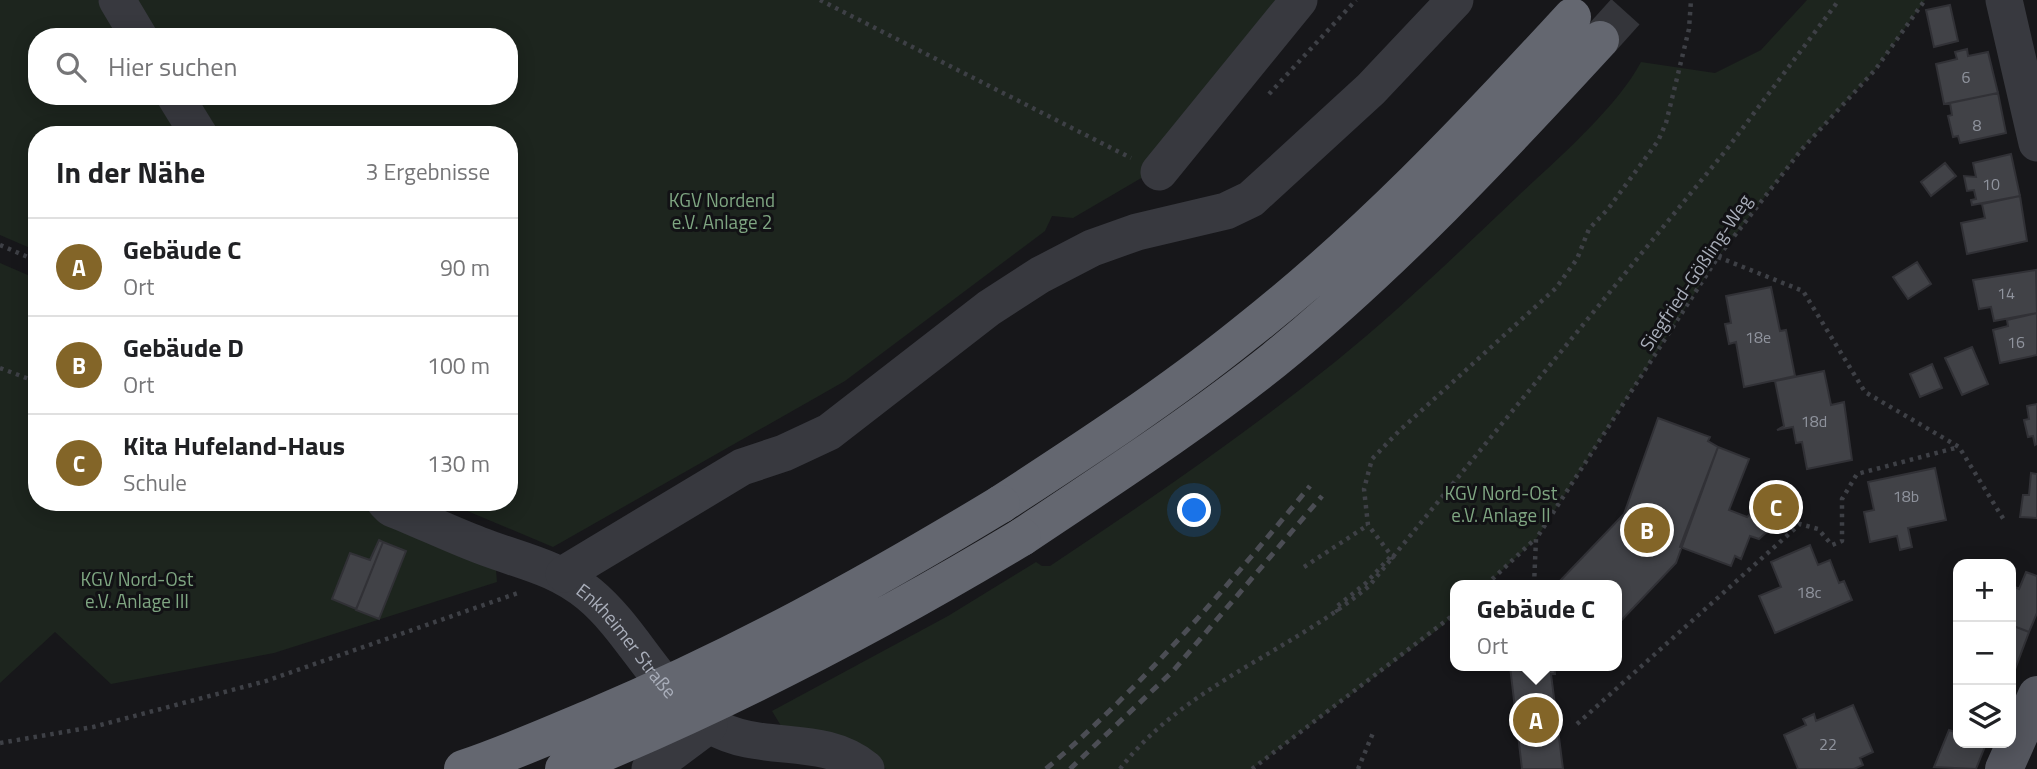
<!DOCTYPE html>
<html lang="de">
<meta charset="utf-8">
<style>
:root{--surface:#fff;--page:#f6f6f6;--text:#202124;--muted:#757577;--line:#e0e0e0;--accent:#836528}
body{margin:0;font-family:"Titillium Web",sans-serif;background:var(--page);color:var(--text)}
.controls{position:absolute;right:21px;bottom:21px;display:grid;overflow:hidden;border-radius:14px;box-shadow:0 4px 18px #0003}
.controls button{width:63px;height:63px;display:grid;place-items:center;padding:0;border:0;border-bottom:2px solid var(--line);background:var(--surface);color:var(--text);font:35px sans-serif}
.you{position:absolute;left:1195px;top:511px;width:24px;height:24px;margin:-18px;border:5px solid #fff;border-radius:50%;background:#1a73e8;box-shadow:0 0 0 10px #1a73e833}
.badge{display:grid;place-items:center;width:46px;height:46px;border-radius:50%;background:var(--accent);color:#fff;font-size:23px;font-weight:700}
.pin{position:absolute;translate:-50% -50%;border:4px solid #fff;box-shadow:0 2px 7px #0006}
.popup{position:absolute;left:1450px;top:580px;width:172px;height:91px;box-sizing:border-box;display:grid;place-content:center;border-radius:14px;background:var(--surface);filter:drop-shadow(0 2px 5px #0005);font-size:23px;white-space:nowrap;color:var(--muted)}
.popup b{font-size:26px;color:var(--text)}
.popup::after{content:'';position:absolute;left:50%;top:100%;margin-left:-14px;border:14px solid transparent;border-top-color:var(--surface)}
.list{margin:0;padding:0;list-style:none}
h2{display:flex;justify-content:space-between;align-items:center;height:91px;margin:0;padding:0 28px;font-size:30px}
h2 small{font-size:23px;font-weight:400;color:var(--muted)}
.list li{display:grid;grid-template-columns:46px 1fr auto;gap:21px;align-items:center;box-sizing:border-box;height:98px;padding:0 28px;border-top:2px solid var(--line)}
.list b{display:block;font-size:26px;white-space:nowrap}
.list p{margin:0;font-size:23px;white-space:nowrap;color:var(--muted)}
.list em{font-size:23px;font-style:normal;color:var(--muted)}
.icon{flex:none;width:38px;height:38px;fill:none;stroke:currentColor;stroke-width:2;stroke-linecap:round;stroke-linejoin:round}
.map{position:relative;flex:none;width:2037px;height:769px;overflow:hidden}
.search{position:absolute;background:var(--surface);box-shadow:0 4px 18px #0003;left:28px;top:28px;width:490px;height:77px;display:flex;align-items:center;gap:18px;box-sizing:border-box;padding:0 24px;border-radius:28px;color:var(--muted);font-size:26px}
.panel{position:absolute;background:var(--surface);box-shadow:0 4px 18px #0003;left:28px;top:126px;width:490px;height:385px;border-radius:28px}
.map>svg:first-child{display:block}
.green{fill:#1d251e}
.building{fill:#414247;stroke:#313136;stroke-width:2}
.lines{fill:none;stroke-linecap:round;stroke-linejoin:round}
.highway-tunnel{stroke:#34353a;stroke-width:38;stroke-dasharray:38 19;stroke-linecap:butt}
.path{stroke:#3e4046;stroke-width:4.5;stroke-dasharray:3.5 5;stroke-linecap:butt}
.minor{stroke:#38393f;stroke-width:37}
.major{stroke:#54565e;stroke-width:38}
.highway{stroke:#646770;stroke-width:38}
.rail{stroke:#4b4d54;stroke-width:5;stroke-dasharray:9 7;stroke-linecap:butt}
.highway-bridge{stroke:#646770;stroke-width:38}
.labels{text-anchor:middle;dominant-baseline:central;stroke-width:6;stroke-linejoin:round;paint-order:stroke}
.number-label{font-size:16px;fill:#8f939d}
.park-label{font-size:19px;fill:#7fa682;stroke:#121215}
.street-label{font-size:19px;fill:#a9aeba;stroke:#121215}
</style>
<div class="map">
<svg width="2037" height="769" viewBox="0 0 2037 769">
<rect width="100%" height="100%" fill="#17171a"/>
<path class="green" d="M 0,0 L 98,0 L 124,37 L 37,37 L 37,96 L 166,96 L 193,135 L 37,135 L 37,251 L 0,235 Z
M 132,0 L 1294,0 L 1155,170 L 1073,218 L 1052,216 L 1045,231 L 845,381 L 553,547 L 446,502 L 509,502 L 509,135 L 214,135 L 191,96 L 509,96 L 509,37 L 155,37 Z
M 1807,0 L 1925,0 L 1875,70 L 1802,149 L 1718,257 L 1536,539 L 1486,585 L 1456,585 L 1455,613 L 1441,627 L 1252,769 L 886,769 L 866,753 L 786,734 L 772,711 L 948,616 L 1036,562 L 1042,566 L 1050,566 C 1148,501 1244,435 1335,362 C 1398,311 1457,254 1516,198 C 1555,161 1616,109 1641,62 L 1715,73 L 1761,50 Z
M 0,263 L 37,279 L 37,502 L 362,502 L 368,509 L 496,570 L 497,582 L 274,653 L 111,684 L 55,632 L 0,683 Z"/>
<path class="building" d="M 1950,5 L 1958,41 L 1934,47 L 1926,10 Z
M 1967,49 L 1968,56 L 1988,52 L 1998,93 L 1944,104 L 1936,64 L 1957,59 L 1955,52 Z
M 1998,93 L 2006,133 L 1960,143 L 1958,136 L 1953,137 L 1948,116 L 1952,115 L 1950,103 Z
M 2011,154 L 2020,196 L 1972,205 L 1971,200 L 1976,199 L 1974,190 L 1967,191 L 1964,176 L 1976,177 L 1973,163 Z
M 1945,163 L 1956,176 L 1931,196 L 1921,182 Z
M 2020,196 L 2027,241 L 1967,254 L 1961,223 L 1985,218 L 1982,204 Z
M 1917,262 L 1931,284 L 1908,299 L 1893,277 Z
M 2036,270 L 2037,313 L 1994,321 L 1991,307 L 1979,309 L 1973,280 Z
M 1771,287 L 1780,331 L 1786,330 L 1795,376 L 1744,387 L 1736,342 L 1729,344 L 1725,324 L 1731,323 L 1726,296 Z
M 2037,313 L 2037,355 L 2000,363 L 1993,330 L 2008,326 L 2007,320 Z
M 1972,347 L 1988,384 L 1962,395 L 1945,358 Z
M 1932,364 L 1942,388 L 1920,397 L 1910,374 Z
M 1824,371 L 1831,405 L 1844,402 L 1852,460 L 1807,469 L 1802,442 L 1796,443 L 1793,427 L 1777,430 L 1784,426 L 1775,381 Z
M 2037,404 L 2037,444 L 2035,445 L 2033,436 L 2028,437 L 2024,420 L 2029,419 L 2027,406 Z
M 1658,418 L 1710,437 L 1708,441 L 1718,447 L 1676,563 L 1616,626 L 1616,585 L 1556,585 L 1624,514 Z
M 1718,447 L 1749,459 L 1729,510 L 1747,517 L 1781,486 L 1797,504 L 1759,539 L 1750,536 L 1741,559 L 1735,556 L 1731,566 L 1680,547 Z
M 1935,468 L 1946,520 L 1908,528 L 1912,547 L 1900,550 L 1897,536 L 1870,542 L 1864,512 L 1874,510 L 1868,482 Z
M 2031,473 L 2037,474 L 2037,518 L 2020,517 L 2023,495 L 2029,495 Z
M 379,540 L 383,542 L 356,609 L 332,599 L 350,553 L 370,560 Z
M 383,542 L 406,551 L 379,619 L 356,610 Z
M 1810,545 L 1818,565 L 1830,560 L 1839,583 L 1844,581 L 1852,600 L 1775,633 L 1759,596 L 1781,587 L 1771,562 Z
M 2026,572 L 2037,576 L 2037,613 L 2029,632 L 2011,625 L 2011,585 L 2019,589 Z
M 2011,625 L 2029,632 L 2014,672 L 2011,671 Z
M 1510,666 L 1554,666 L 1555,674 L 1551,674 L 1563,769 L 1522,769 Z
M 1853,705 L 1873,752 L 1860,758 L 1863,765 L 1854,769 L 1798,769 L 1784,735 L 1806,725 L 1803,719 L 1814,714 L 1816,721 Z
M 1949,730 L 1958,733 L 1958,743 L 1986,744 L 1976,769 L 1934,767 Z"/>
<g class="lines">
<path class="highway-tunnel" d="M 1600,40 L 1636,0"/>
<path class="path" d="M 820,0 L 1131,158
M 1269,94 L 1356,0
M 0,245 L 37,261
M 1718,257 L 1803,291 L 1865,392 L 1959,447 L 2004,520
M 0,368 L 37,382
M 1394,559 L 1368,525 L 1364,489 L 1372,459 L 1399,431 L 1556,288 L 1577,259 L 1589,229 L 1608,209 L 1658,141 L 1666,123 L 1689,29 L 1691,0
M 1304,567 L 1368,525
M 1486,585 L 1535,539
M 1534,585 L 1536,539 L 1718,257 L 1802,149 L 1875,70 L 1925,0
M 1338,612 L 1335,608 L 1366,583 L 1391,556
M 1577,724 L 1800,524 L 1818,529 L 1832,545 L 1842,541 L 1842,499 L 1857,474 L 1959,447
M 0,743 L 93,727 L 266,681 L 518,593
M 1120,769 C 1183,686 1291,652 1369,586 L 1727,149 L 1839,0
M 1252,769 L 1456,613
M 1358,769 L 1373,733"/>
<g class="minor">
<path d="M 117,0 L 139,37"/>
<path d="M 2004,0 L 2037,143"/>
<path d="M 175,96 L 199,135"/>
<path d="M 1159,172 L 1299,0"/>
<path id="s1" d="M 385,502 L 391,508 C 421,520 450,534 479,545 C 520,561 555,566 589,594 C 635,632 659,695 712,726 C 761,755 821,732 866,769"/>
<path d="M 564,574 L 742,467 L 784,453 L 829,432 L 989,308 L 1040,275 L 1092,248 L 1137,232 L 1226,211 L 1251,199 L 1371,89 L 1455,0"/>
<path d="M 650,769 L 709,725"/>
</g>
<path class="major" d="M 2004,769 L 2037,695"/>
<path class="highway" d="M 1001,504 C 1084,450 1167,396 1244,334 C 1364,240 1469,129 1572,17
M 1022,537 C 1107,480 1194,424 1274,360 C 1392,264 1497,152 1600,40"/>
<path class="rail" d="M 1046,769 C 1145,684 1227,587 1310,486
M 1070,769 L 1173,671 L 1322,496"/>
<path class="highway-bridge" d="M 463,769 C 508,754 553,734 596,716 C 740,655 867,585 1001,504
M 564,769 C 724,704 874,626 1022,537"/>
</g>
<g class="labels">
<g class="number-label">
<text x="1966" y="77">6</text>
<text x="1977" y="125">8</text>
<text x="1991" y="184">10</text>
<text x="2006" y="293">14</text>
<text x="1758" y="337">18e</text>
<text x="2016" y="342">16</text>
<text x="1814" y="421">18d</text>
<text x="1906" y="496">18b</text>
<text x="1809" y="592">18c</text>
<text x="1828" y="744">22</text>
</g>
<g class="park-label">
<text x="722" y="199">KGV Nordend<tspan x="722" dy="22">e.V. Anlage 2</tspan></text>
<text x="1501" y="492">KGV Nord-Ost<tspan x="1501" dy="22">e.V. Anlage II</tspan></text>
<text x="137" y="578">KGV Nord-Ost<tspan x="137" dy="22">e.V. Anlage III</tspan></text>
</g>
<g class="street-label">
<text transform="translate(1695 272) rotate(-56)">Siegfried-Gößling-Weg</text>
<text stroke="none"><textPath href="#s1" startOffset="285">Enkheimer Straße</textPath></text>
</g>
</g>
</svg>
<div class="controls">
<button>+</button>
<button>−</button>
<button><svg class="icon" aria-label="layers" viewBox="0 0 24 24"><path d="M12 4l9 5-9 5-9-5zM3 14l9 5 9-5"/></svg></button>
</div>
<div class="you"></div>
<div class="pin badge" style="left:1536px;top:720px">A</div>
<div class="popup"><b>Gebäude C</b>Ort</div>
<div class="pin badge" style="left:1647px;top:530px">B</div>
<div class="pin badge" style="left:1776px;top:507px">C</div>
<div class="search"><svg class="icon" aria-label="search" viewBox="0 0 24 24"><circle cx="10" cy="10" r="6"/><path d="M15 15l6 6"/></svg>Hier suchen</div>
<section class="panel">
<h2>In der Nähe<small>3 Ergebnisse</small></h2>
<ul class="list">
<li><span class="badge">A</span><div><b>Gebäude C</b><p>Ort</p></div><em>90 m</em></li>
<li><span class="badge">B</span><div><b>Gebäude D</b><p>Ort</p></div><em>100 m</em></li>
<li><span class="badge">C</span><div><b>Kita Hufeland-Haus</b><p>Schule</p></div><em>130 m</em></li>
</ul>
</section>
</div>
